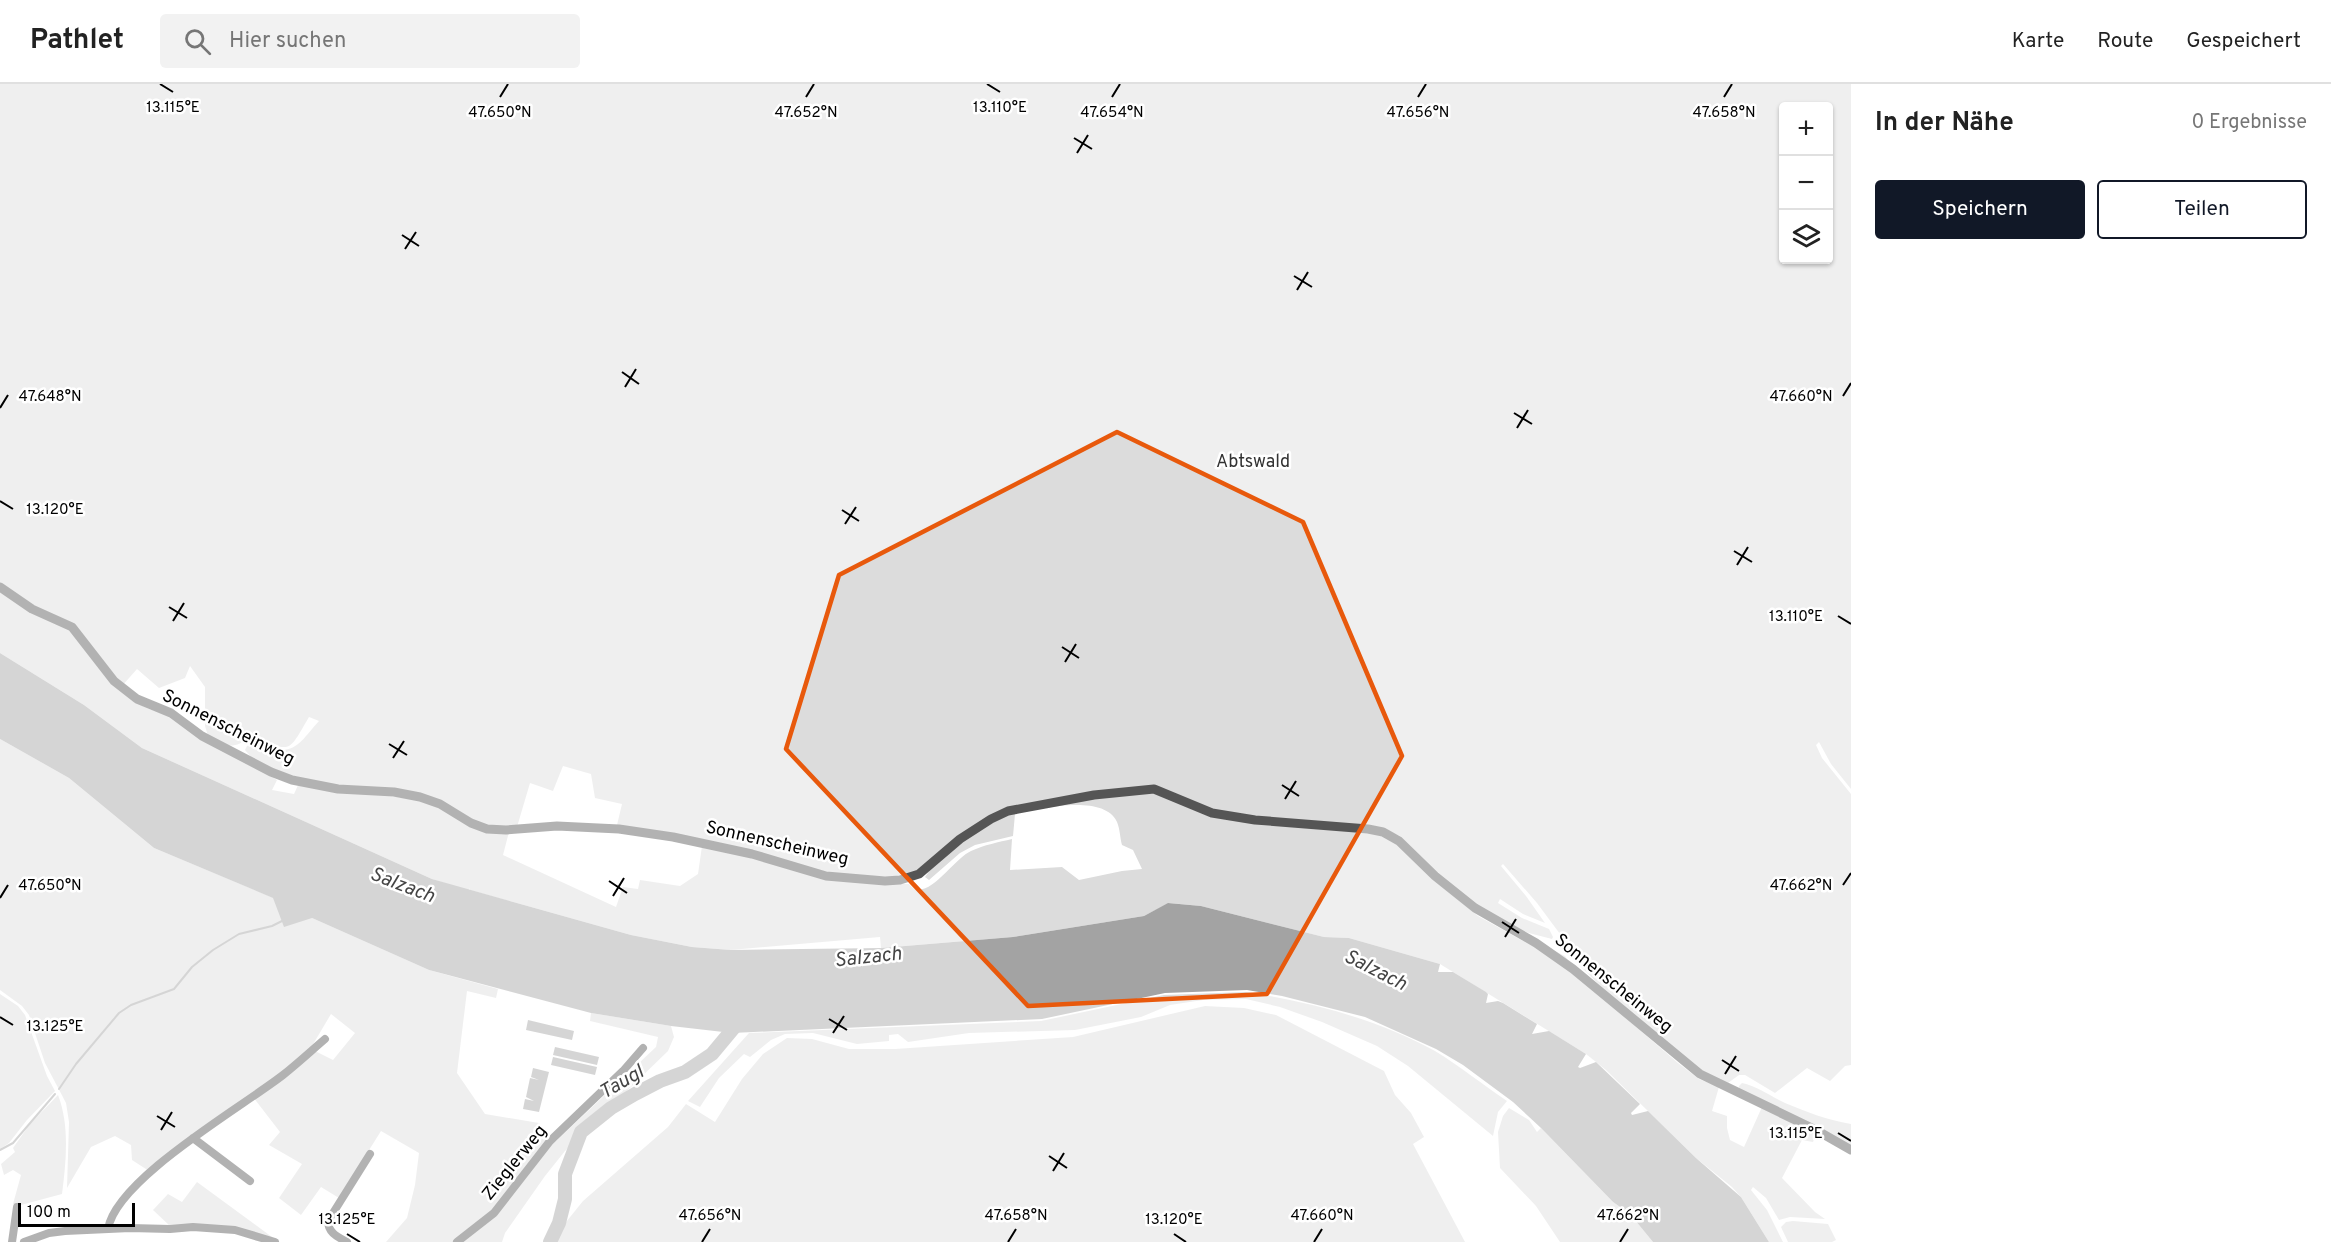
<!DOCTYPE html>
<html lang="de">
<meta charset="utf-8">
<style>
:root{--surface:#fff;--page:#f2f2f2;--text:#222;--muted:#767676;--line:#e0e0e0;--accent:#111827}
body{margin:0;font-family:Overpass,sans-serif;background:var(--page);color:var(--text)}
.controls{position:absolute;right:18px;top:18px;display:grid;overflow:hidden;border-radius:6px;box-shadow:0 2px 4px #0004}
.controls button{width:54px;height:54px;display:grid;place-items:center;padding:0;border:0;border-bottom:2px solid var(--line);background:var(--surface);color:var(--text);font:30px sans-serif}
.scale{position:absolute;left:18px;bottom:15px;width:117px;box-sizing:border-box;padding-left:6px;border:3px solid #000;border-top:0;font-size:16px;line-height:21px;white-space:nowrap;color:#000;-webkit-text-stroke:4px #fff;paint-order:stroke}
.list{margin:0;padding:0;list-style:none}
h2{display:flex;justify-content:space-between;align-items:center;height:78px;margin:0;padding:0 24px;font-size:26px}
h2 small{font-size:20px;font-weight:400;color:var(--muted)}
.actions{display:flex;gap:12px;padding:18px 24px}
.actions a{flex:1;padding:14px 0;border:2px solid var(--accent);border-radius:6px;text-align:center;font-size:21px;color:var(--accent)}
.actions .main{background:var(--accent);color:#fff}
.icon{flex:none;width:33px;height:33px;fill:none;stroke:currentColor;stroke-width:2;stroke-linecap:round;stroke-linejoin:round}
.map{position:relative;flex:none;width:1851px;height:1158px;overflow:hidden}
header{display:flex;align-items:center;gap:36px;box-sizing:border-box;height:84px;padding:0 30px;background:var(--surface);border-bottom:2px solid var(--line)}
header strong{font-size:28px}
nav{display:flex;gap:33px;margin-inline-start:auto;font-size:21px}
.search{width:420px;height:54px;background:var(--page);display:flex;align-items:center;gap:15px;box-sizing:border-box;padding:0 21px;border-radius:6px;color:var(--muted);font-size:22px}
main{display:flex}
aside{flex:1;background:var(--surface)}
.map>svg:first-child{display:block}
.green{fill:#dcdcdc;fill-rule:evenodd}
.water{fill:#a3a3a3}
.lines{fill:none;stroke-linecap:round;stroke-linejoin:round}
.stream{stroke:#a3a3a3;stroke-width:2}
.river{stroke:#a3a3a3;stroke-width:14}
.minor{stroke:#555;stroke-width:8}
.tertiary{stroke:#555;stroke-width:9}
.marked{fill:none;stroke:#e8590c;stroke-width:4.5;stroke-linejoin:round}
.ticks{fill:none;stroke:#000;stroke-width:2}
.labels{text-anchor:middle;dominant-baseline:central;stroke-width:5;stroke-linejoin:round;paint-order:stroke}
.park-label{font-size:18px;fill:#333;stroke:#fff}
.street-label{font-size:18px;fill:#000;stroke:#fff}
.water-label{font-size:20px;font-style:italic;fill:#444;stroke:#fff}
.ticks-label{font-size:15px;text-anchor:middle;fill:#000;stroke:#fff;stroke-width:5;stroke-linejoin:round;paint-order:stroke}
</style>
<header>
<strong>Pathlet</strong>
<div class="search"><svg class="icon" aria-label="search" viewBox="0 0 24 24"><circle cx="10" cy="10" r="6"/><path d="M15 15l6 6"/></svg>Hier suchen</div>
<nav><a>Karte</a><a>Route</a><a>Gespeichert</a></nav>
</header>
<main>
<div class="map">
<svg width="1851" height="1158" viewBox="0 0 1851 1158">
<rect width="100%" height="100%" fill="#fff"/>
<path class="green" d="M 0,0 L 1851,0 L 1851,705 L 1831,680 L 1819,658 L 1816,661 L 1822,674 L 1851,710 L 1851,981 L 1845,982 L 1830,997 L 1807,984 L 1775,1009 L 1745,991 L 1739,991 L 1728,999 L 1699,986 L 1614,915 L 1582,884 L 1561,856 L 1560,850 L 1537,819 L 1503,780 L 1501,782 L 1526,812 L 1545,839 L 1523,830 L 1500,815 L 1498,819 L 1522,834 L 1549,845 L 1553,853 L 1552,855 L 1521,847 L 1482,825 L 1436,789 L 1400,752 L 1383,745 L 1426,788 L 1478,832 L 1523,857 L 1549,864 L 1565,872 L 1583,897 L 1678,979 L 1699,995 L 1719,1003 L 1712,1027 L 1727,1032 L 1727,1044 L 1730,1056 L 1744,1063 L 1762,1023 L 1816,1050 L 1813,1058 L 1802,1056 L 1782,1094 L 1815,1128 L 1825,1135 L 1790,1133 L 1779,1136 L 1766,1114 L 1753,1103 L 1751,1106 L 1767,1126 L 1783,1158 L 1769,1158 L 1741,1113 L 1732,1103 L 1696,1074 L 1606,986 L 1586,970 L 1440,880 L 1349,854 L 1324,853 L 1201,822 L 1169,819 L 1144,832 L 1013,853 L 881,864 L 880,853 L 731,866 L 692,863 L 631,851 L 470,806 L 469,804 L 469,807 L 432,795 L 142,664 L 84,621 L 0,569 L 0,505 L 66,542 L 133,617 L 149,625 L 169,631 L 277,696 L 272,706 L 294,710 L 299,699 L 425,717 L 469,740 L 509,748 L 503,771 L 616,823 L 623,803 L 638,805 L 640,796 L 680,802 L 698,790 L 702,762 L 866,799 L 909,800 C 925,822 954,774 971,767 C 984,761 999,758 1012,755 L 1010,786 L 1062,783 L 1079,796 L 1122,787 L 1142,785 L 1133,766 L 1122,761 C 1120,754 1120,745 1117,738 C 1104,709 1038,725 1015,730 L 1013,752 L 975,761 L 960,769 L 929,796 L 925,793 L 945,765 L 912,790 L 890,793 L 837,790 L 617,741 L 622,720 L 595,714 L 591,690 L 563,682 L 553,707 L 530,699 L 517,743 L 494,743 L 478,739 L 436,715 L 349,704 L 275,688 L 251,673 L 245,666 L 247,662 C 256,659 261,661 270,664 C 296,672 303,654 319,637 L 309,633 C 287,670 293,668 252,653 C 232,665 230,663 209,655 L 205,642 L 205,603 L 190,582 L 185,594 L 159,604 L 137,585 L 122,602 L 104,582 L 77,543 L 43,529 L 0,500 ZM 1784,22 L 1828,22 L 1828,176 L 1784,176 Z
M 0,655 L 69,694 L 154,764 L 274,814 L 312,834 L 429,886 L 498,905 L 496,914 L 467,907 L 457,989 L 485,1030 L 539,1039 L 556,1057 L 656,963 L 658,953 L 590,937 L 591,929 L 671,942 L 674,953 L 668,967 L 565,1067 L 545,1092 L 505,1149 L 502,1158 L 386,1158 L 407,1134 L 415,1101 L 419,1069 L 381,1047 L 339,1114 L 321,1103 L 301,1131 L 279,1114 L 302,1080 L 269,1061 L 280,1048 L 253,1013 L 315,967 L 333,976 L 355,949 L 331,930 L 312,962 L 282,990 L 149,1087 L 132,1076 L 131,1061 L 115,1052 L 91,1063 L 67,1104 L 69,1038 L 66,1019 L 45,979 L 29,931 L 22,922 L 0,906 Z
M 1246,908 C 1311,918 1377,935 1435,967 C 1460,982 1483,1001 1507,1017 L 1498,1028 L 1493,1052 L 1408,982 L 1377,962 L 1322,938 L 1280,923 L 1246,915 L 1203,916 L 1170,921 L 1141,933 L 1075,946 L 969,949 L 908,958 L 898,950 L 889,951 L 889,957 L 857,960 L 813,949 L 785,950 L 771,956 L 750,973 L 744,970 L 719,994 L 700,1023 L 688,1017 L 749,949 L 1041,937 L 1164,911 Z
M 0,910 L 18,922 L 25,931 L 47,992 L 55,1007 L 27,1036 L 9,1059 L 0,1065 Z
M 1205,922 L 1244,924 L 1276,931 L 1384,987 L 1395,1011 L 1411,1029 L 1424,1053 L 1413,1060 L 1465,1158 L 550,1158 L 583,1117 L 668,1043 L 686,1020 L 715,1038 L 742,995 L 763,970 L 787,954 L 812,955 L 849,965 L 895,965 L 1073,953 Z
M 1742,999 C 1757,1002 1770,1012 1785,1019 C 1807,1028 1827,1036 1851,1040 L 1851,1063 L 1739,1005 L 1739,1002 Z
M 58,1011 C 70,1042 66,1078 62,1110 L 21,1121 L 13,1120 L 21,1091 L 13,1086 L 4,1091 L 1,1080 L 15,1068 L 13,1064 L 30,1040 Z
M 1509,1024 L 1529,1036 L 1537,1048 L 1541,1044 L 1613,1118 L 1630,1130 L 1653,1158 L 1560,1158 L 1536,1122 L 1500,1084 L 1498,1048 L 1503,1032 Z
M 197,1098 L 272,1153 L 170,1142 L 153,1126 L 168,1110 L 182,1118 Z
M 1793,1137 L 1828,1140 L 1836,1156 L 1832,1158 L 1788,1158 L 1781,1143 L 1786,1138 Z"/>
<path class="water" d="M 0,569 L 84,621 L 142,664 L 432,795 L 631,851 L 692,863 L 731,866 L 881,864 L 1013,853 L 1144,832 L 1168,819 L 1201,822 L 1324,853 L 1349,854 L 1440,880 L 1438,888 L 1453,888 L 1486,908 L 1488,910 L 1486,919 L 1498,917 L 1503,919 L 1537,940 L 1532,950 L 1549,947 L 1586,970 L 1578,983 L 1580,984 L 1596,978 L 1640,1020 L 1631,1029 L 1632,1031 L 1648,1027 L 1696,1074 L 1741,1113 L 1769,1158 L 1653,1158 L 1630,1130 L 1613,1118 L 1541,1044 L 1513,1018 L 1463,981 L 1436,965 L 1365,933 L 1282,912 L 1247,906 L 1165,909 L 1042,935 L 732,949 L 671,942 L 591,929 L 448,891 L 429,886 L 312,834 L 284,843 L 273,814 L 154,764 L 69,694 L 0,655 Z
M 528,936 L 574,947 L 572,956 L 526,946 Z
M 555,963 L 599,973 L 597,981 L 553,971 Z
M 553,973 L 597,983 L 595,991 L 551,981 Z
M 533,984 L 549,988 L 539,1028 L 523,1025 L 525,1015 L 534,1017 L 526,1013 L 530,994 L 539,996 L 531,993 Z"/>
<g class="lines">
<path class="stream" d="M 59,1005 L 76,980 L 119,929 L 131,921 L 174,905 L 192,883 L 213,866 L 239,850 L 272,842 L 284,836
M 0,1066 L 13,1059 L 55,1010"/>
<path class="river" d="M 550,1158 L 559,1139 L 565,1115 L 565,1090 L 581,1048 L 611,1024 L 635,1010 L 660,997 L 685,988 L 712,970 L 742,934"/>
<path class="minor" d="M 193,1054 L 250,1097
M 108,1145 C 116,1095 242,1023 283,991 C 297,980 311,967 325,955
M 12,1158 L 17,1123
M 24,1158 L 49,1149 L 65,1147 L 130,1144 L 170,1145 L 193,1143 L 235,1146 L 275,1158
M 347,1158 C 338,1153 328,1149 328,1137 L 370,1070
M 457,1158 L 494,1129 L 550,1057 L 623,987 L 643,964"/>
<path class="tertiary" d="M 0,503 L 32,525 L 72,543 L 114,597 L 137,615 L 171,629 L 202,652 L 271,688 L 292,696 L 338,705 L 394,708 L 420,713 L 440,720 L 471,739 L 487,745 L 506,746 L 557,742 L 619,745 L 673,753 L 752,770 L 826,792 L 885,797 L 900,796 L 919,790 L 960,755 L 991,735 L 1008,727 L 1094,711 L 1154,705 L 1212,729 L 1255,736 L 1368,745 L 1383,748 L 1399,757 L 1435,792 L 1475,824 L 1536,859 L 1573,885 L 1700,990 L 1816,1046 L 1851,1066"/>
</g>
<path d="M0 0H1851V1158H0ZM 1117,348 L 1303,438 L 1402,672 L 1267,910 L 1028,922 L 786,665 L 839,491 Z" fill="#fff" fill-opacity=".55" fill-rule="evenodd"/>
<path class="marked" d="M 1117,348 L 1303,438 L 1402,672 L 1267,910 L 1028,922 L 786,665 L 839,491 Z"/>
<path class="ticks" d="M 160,0 L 173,8M 987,0 L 1000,8M 500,13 L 508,0M 806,13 L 814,0M 1112,13 L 1120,0M 1418,13 L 1426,0M 1724,13 L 1732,0M 1074,54 L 1092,65M 1077,69 L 1088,51M 402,151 L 419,162M 405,165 L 416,148M 1294,192 L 1312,203M 1297,206 L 1308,188M 622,288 L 639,300M 625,303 L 636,285M 1843,312 L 1851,299M 0,324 L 8,311M 1514,329 L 1532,340M 1517,344 L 1528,326M 0,417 L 13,425M 842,426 L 859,437M 845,440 L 856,423M 1734,467 L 1752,478M 1737,481 L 1748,463M 169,523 L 187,534M 1838,532 L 1851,540M 173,537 L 184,519M 1062,563 L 1079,574M 1065,578 L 1076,560M 389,660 L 407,671M 393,674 L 404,657M 1282,701 L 1299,712M 1285,715 L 1296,697M 609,797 L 627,809M 1843,801 L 1851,789M 613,812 L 624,794M 0,814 L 8,801M 1502,838 L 1519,849M 1505,853 L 1516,835M 0,933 L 13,941M 829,935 L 847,946M 833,949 L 844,932M 1722,976 L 1739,987M 1725,990 L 1736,972M 157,1032 L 175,1043M 161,1046 L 172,1028M 1838,1049 L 1851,1057M 1049,1072 L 1067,1084M 1053,1087 L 1064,1069M 347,1150 L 360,1158M 1174,1150 L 1186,1158M 702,1158 L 710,1145M 1008,1158 L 1016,1145M 1314,1158 L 1322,1145M 1620,1158 L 1628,1145"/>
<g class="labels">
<g class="park-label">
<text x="1253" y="378">Abtswald</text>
</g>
<g class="street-label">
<text transform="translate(228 644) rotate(27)">Sonnenscheinweg</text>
<text transform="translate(777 760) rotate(13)">Sonnenscheinweg</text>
<text transform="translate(1613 900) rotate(39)">Sonnenscheinweg</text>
<text transform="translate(515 1079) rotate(-51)">Zieglerweg</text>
</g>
<g class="water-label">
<text transform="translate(402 802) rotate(21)">Salzach</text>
<text transform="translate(868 874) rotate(-6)">Salzach</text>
<text transform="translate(1375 887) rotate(27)">Salzach</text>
<text transform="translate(622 999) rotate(-30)">Taugl</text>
</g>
</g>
<g class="ticks-label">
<text x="173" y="28">13.115°E</text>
<text x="1000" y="28">13.110°E</text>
<text x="500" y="33">47.650°N</text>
<text x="806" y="33">47.652°N</text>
<text x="1112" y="33">47.654°N</text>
<text x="1418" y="33">47.656°N</text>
<text x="1724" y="33">47.658°N</text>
<text x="50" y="317">47.648°N</text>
<text x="1801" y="317">47.660°N</text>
<text x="55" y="430">13.120°E</text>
<text x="1796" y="537">13.110°E</text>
<text x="50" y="806">47.650°N</text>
<text x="1801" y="806">47.662°N</text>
<text x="55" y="947">13.125°E</text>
<text x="1796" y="1054">13.115°E</text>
<text x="710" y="1136">47.656°N</text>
<text x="1016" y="1136">47.658°N</text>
<text x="1322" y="1136">47.660°N</text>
<text x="1628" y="1136">47.662°N</text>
<text x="347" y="1140">13.125°E</text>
<text x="1174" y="1140">13.120°E</text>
</g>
</svg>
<div class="controls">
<button>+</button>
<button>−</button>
<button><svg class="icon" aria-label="layers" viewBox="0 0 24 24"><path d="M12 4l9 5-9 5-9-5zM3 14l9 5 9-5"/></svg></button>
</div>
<div class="scale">100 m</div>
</div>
<aside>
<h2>In der Nähe<small>0 Ergebnisse</small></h2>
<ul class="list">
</ul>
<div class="actions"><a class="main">Speichern</a><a>Teilen</a></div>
</aside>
</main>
